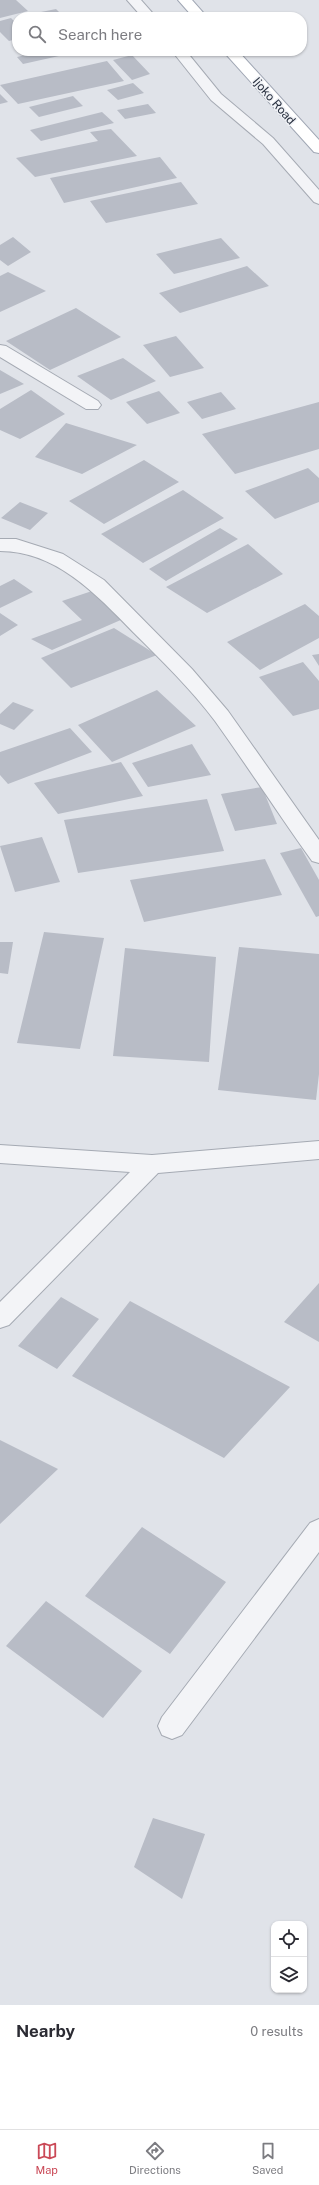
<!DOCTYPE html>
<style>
:root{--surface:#fff;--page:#f7f7f7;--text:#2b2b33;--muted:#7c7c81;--line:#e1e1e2;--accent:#ca4957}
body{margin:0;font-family:"Public Sans",sans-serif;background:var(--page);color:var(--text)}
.controls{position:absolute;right:12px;bottom:12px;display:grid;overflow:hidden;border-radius:8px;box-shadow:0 1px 3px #0004}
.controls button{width:36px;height:36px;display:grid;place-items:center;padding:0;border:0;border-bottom:1px solid var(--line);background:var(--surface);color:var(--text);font:20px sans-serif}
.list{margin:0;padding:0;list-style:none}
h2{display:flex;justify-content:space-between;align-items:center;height:52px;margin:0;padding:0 16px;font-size:17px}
h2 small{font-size:13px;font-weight:400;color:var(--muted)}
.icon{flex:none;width:22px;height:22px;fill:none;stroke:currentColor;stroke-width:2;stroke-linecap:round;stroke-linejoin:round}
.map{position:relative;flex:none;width:319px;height:2005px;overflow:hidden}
.search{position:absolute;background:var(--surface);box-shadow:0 1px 3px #0004;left:12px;right:12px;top:12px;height:44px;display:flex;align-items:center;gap:10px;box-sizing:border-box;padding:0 14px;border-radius:16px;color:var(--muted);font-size:15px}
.sheet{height:124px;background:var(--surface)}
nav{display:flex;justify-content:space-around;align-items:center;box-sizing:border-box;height:56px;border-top:1px solid var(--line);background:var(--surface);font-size:11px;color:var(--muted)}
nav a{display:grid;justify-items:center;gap:2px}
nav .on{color:var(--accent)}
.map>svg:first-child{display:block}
.building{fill:#b8bcc6}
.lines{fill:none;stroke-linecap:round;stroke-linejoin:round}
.minor-casing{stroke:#a5aab3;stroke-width:2}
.major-casing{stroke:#a0a7b4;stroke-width:2}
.minor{fill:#f3f4f7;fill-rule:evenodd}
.major{fill:#fff;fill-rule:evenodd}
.labels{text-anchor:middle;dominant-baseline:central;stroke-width:3;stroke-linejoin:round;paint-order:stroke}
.far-street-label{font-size:12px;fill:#293140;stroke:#f0f2f6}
</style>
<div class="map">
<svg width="319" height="2005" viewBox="0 0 319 2005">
<rect width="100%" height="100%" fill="#e0e3e9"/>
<path class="building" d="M 0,0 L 16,0 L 28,11 L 0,18 Z
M 56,9 L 64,17 L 40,17 L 36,13 Z
M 34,13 L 38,17 L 19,17 L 19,16 Z
M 11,18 L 17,24 L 17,39 L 9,41 L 0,32 L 0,21 Z
M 21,51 L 77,51 L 77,52 L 23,64 L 17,57 L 25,55 Z
M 132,55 L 150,74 L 132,80 L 113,60 Z
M 107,61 L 124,81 L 18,104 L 0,85 Z
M 133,83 L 144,93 L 118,100 L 107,90 Z
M 0,94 L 8,102 L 0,104 Z
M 73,96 L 83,106 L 39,117 L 29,107 Z
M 148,104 L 156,113 L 125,119 L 117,110 Z
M 102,112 L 114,123 L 41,141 L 30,130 Z
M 111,129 L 137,156 L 35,177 L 16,158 L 98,141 L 90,132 Z
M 160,157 L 177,178 L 64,203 L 50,178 Z
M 181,182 L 198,204 L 106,223 L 90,201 Z
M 13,237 L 31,252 L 8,266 L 0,260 L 0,245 Z
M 221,238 L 240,258 L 174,274 L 156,254 Z
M 247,266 L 269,286 L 180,313 L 159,293 Z
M 8,272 L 46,291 L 0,312 L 0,276 Z
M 76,308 L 121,337 L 50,370 L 6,341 Z
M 176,336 L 204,368 L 170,377 L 143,345 Z
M 123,358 L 156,381 L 111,400 L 77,376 Z
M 0,370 L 24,384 L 0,394 Z
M 31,390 L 65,414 L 20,439 L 0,430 L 0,409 Z
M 159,391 L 180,413 L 147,424 L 126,402 Z
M 221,392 L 236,409 L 202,419 L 187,402 Z
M 319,402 L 319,449 L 235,474 L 202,434 Z
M 66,423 L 137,445 L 82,474 L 35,457 Z
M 144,460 L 179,482 L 104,524 L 69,501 Z
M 308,468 L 319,478 L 319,502 L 275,519 L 245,491 Z
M 183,490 L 224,518 L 143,563 L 101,534 Z
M 20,502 L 48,513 L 30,530 L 1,518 Z
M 220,528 L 238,539 L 166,581 L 149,569 Z
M 248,544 L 283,574 L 207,613 L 166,587 Z
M 14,579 L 33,592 L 0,608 L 0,586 Z
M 95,590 L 123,619 L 52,650 L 31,639 L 82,620 L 62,601 Z
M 305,604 L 319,616 L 319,638 L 260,670 L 227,642 Z
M 0,613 L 18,625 L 0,636 Z
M 114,628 L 157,655 L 71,688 L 41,658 Z
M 319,654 L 319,666 L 312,655 Z
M 303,662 L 319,681 L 319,709 L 293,716 L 259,677 Z
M 157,690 L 196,726 L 112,762 L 78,725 Z
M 13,702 L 34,710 L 14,730 L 0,724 L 0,714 Z
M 70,728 L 92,752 L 8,784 L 0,775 L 0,752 Z
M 192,744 L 211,775 L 148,787 L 132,763 Z
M 121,762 L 143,796 L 58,814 L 34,783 Z
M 262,787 L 277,824 L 235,831 L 221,794 Z
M 207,799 L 224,851 L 78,873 L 64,820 Z
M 42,837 L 60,882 L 15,892 L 0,846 Z
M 301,848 L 319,880 L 319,916 L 316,917 L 280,853 Z
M 265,859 L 282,895 L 144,922 L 130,880 Z
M 44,932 L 104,938 L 80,1049 L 17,1043 Z
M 0,942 L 13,942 L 8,974 L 0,973 Z
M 239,947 L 319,954 L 319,1074 L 316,1100 L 218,1090 Z
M 125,948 L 216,957 L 209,1062 L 113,1056 Z
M 319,1283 L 319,1342 L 284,1322 Z
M 61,1297 L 99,1319 L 57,1369 L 18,1346 Z
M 130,1301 L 290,1387 L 224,1458 L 72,1376 Z
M 0,1440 L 58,1469 L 0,1524 Z
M 142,1527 L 226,1582 L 170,1654 L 85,1596 Z
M 46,1601 L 142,1671 L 103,1718 L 6,1646 Z
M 153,1818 L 205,1834 L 182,1899 L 134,1867 Z"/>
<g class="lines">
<g class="minor-casing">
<path id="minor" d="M 127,0 L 141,0 L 156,17 L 142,17 Z
M 172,51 L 186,51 L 221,94 L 273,138 L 319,190 L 319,204 L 314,202 L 263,144 L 211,100 Z
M 0,345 L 6,346 L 98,401 L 101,405 L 98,409 L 86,409 L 0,357 Z
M 0,539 L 16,539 L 63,554 L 104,580 L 192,669 L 228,711 L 319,840 L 319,863 L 312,861 C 279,815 248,767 215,721 C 191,689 161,660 133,632 C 96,594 56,551 0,551 Z
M 319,1141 L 319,1159 L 158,1173 L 9,1325 L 0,1328 L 0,1302 L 130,1172 L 0,1163 L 0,1145 L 152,1155 Z
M 319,1519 L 319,1552 L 182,1735 L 172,1739 L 162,1735 L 158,1726 L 162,1717 L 310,1523 Z"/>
</g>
<g class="major-casing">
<path id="major" d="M 178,0 L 192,0 L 207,17 L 193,17 Z
M 223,51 L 238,51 L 319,140 L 319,153 L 314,152 Z"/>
</g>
<use href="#minor" class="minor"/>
<use href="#major" class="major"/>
</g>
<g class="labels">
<g class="far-street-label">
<text transform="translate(274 101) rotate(49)">Ijoko Road</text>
</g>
</g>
</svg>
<div class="controls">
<button><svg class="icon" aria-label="locate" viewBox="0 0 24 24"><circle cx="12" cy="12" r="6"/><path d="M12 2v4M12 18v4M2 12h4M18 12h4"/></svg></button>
<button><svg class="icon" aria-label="layers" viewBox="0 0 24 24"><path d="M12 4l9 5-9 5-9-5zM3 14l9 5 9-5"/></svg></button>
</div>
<div class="search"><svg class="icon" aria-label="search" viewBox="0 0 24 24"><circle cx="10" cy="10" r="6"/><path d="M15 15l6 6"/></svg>Search here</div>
</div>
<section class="sheet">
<h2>Nearby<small>0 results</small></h2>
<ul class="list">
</ul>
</section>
<nav>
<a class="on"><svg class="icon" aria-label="map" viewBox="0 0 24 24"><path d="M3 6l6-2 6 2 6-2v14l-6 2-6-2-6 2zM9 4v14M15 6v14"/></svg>Map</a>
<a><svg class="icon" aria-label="directions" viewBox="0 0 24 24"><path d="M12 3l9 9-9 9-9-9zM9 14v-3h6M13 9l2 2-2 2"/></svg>Directions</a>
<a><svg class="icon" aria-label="saved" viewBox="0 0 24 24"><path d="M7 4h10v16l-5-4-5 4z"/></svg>Saved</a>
</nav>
